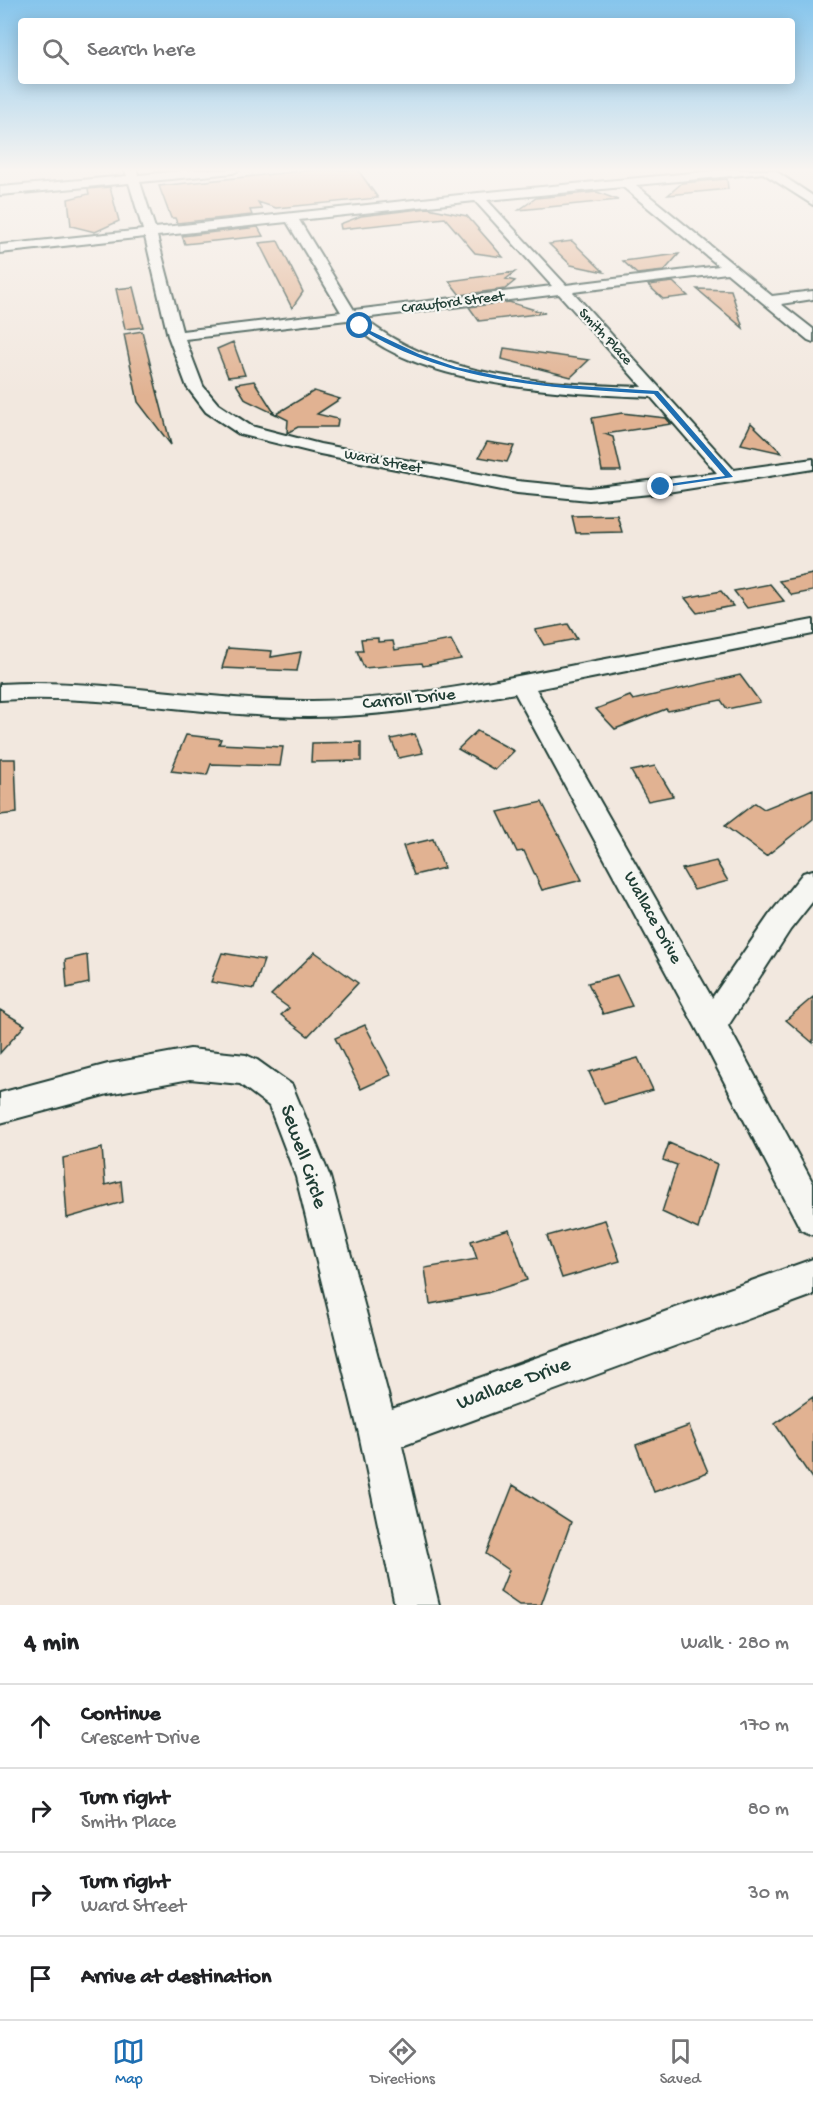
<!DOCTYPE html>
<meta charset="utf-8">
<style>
:root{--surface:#fff;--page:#f6f6f6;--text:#202124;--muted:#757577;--line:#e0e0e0;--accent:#1f6fb2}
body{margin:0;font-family:"Gochi Hand",sans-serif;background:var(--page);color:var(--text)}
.stop{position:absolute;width:18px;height:18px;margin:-14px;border:4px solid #1f6fb2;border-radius:50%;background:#fff}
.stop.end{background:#1f6fb2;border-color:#fff;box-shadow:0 2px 6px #0008}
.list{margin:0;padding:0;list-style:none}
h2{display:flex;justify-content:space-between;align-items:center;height:78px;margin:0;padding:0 24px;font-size:26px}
h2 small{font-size:20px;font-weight:400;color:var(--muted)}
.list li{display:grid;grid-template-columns:39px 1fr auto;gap:18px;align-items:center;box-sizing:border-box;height:84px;padding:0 24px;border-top:2px solid var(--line)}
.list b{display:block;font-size:22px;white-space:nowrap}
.list p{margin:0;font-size:20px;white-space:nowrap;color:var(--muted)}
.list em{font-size:20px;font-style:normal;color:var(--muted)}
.icon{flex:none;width:33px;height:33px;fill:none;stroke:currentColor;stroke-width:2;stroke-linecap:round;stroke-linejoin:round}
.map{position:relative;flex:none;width:813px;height:1605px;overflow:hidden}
.search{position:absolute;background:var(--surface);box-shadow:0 3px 15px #0003;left:18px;right:18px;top:18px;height:66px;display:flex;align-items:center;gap:15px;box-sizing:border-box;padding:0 21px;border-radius:6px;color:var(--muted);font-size:22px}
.sheet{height:414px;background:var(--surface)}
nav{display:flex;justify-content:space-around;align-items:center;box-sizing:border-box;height:84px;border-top:2px solid var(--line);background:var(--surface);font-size:16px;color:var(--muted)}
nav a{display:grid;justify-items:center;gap:3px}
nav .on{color:var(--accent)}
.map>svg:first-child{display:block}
.building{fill:#e1b292;stroke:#1f3d34;stroke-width:1.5}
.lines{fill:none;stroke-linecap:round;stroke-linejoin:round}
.street-casing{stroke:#1f3d34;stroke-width:4}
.street{fill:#f6f6f2;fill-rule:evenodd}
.route{fill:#1f6fb2}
.labels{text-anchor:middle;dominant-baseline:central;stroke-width:4.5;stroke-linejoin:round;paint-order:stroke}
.far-street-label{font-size:15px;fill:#1f3d34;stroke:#f6f6f2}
.street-label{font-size:18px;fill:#1f3d34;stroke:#f6f6f2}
.near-street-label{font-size:21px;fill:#1f3d34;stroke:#f6f6f2}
</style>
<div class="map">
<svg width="813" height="1605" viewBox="0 0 813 1605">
<rect width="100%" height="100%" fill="#f2e8df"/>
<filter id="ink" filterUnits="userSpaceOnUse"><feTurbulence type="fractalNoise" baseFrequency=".0167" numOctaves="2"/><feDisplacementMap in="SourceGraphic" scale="12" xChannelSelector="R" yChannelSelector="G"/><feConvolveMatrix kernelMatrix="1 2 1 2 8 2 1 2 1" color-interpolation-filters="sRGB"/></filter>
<g filter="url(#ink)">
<path class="building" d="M 312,170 L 358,170 L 378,198 L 276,208 L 258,202 L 262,209 L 250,210 L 252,215 L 177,223 L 175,218 L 171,218 L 159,186 Z
M 727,179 L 728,189 L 668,195 L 682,183 Z
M 110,187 L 119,221 L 95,232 L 71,226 L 68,199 L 89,194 L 88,189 Z
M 597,192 L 618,200 L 519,210 L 536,198 Z
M 428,208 L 467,216 L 503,257 L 475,253 L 445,218 L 341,229 L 340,224 L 361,216 Z
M 258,227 L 263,236 L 185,244 L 182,236 Z
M 278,241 L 303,292 L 292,308 L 259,243 Z
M 572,241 L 604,272 L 571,265 L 549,244 Z
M 679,254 L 664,271 L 637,274 L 623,261 Z
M 515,272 L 506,279 L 515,281 L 505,289 L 460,295 L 449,281 Z
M 673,282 L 688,296 L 663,299 L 648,285 Z
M 133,287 L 143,327 L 125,329 L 116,289 Z
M 697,289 L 731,290 L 743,328 Z
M 509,302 L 545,313 L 479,321 L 469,307 Z
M 142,331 L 156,387 L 171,445 L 138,402 L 124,334 Z
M 233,342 L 245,375 L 228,377 L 217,349 Z
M 504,348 L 589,360 L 571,377 L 502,359 Z
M 254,381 L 275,414 L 246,400 L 236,384 Z
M 314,391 L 340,399 L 317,414 L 338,419 L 337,427 L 298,427 L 287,433 L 288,420 L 276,414 Z
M 622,413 L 666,418 L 671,424 L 605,434 L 613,437 L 621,471 L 602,471 L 592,418 Z
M 751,423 L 782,453 L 741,444 Z
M 487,442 L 514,446 L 507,462 L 479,457 Z
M 617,515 L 622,532 L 576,533 L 572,516 Z
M 813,574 L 813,591 L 792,595 L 779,581 Z
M 770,584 L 784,601 L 747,608 L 734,591 Z
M 721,591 L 733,606 L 697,613 L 685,598 Z
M 568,624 L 577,639 L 544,645 L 535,630 Z
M 378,638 L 378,642 L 393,641 L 395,650 L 451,640 L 461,659 L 423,666 L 422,663 L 364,668 L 357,651 L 363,651 L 361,639 Z
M 228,648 L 272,651 L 271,657 L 301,652 L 297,671 L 222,668 Z
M 740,675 L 760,702 L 727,709 L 721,700 L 668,711 L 666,709 L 615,729 L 596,709 L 630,696 L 633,700 Z
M 477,731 L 514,751 L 495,770 L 458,749 Z
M 415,734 L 423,753 L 399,758 L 391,739 Z
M 186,735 L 221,739 L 219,744 L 283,747 L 280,766 L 211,764 L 207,775 L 171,771 Z
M 361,742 L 361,761 L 311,762 L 312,743 Z
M 0,759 L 15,759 L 17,813 L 0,815 Z
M 655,766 L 673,796 L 648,801 L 631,771 Z
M 813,789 L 813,819 L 766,856 L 725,826 L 755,803 L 764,809 Z
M 542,802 L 582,880 L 542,890 L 524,851 L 517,852 L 498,812 Z
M 433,839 L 444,868 L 414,875 L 403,846 Z
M 716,861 L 728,881 L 694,890 L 682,869 Z
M 315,952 L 358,983 L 308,1036 L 281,1015 L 289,1008 L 271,995 Z
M 222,953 L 264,960 L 254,989 L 211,982 Z
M 87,955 L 89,983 L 67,988 L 65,960 Z
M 617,975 L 632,1006 L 603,1014 L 588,983 Z
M 813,997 L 813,1043 L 786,1020 Z
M 0,1010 L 25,1025 L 0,1053 Z
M 365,1025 L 391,1075 L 361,1089 L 335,1038 Z
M 638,1058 L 653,1090 L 604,1104 L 589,1072 Z
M 669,1143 L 717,1164 L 698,1229 L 662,1212 L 677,1165 L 663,1160 Z
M 102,1148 L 105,1185 L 121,1181 L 123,1202 L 67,1218 L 63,1158 Z
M 605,1220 L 620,1261 L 562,1278 L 547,1236 Z
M 509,1229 L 527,1280 L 487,1293 L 430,1304 L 425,1268 L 477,1259 L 471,1241 Z
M 813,1397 L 813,1480 L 775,1424 Z
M 689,1426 L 708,1472 L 654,1492 L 636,1445 Z
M 513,1485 L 571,1522 L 541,1605 L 519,1605 L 500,1592 L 509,1570 L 486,1554 Z"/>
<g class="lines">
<g class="street-casing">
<path id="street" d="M 125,170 L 137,170 L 138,175 L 193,170 L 239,170 L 233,173 L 140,182 L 155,228 L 478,193 L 724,170 L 774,170 L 813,196 L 813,205 L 763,173 L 636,185 L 772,296 L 813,291 L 813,299 L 781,304 L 813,329 L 813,342 L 808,340 L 727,273 L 573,292 L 734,470 L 813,459 L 813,469 L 661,493 L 589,500 L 517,493 L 320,454 L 239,434 L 206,412 L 187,387 L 168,336 L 145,237 L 0,253 L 0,245 L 143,230 L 129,183 L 0,195 L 0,187 L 127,176 ZM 623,187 L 719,266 L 566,285 L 487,200 ZM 475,201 L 552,286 L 354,310 L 299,220 ZM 287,222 L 341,312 L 182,331 L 157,236 ZM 559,294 L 642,387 C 548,384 439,379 363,318 ZM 347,320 C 355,326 363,334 372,340 C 441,387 569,394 651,397 L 717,473 L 589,488 L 517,481 L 320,444 L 251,426 L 218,404 L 203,386 L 185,339 Z
M 813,620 L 813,634 L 536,689 L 712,998 L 770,914 L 803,873 L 813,870 L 813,901 L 790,930 L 728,1026 L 813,1183 L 813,1235 L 801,1230 L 700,1035 L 515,693 C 435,708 353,721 272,716 C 180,712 92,694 0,700 L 0,684 C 106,678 207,702 312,701 C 406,700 498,680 590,662 C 664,648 739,634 813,620 Z
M 190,1049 L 246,1055 L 257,1060 L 292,1085 L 330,1177 L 392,1409 L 813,1259 L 813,1295 L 402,1446 L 439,1605 L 395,1605 L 359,1434 L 296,1177 L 269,1106 L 240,1084 L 190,1079 L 108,1094 L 0,1123 L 0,1093 L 108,1064 Z"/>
</g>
<use href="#street" class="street"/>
</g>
</g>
<linearGradient id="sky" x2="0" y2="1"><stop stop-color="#86c5ec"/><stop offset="0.43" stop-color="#f9f5f1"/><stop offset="1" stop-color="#f9f5f1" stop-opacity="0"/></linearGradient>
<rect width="813" height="395" fill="url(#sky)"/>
<path class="route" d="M 358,325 L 419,354 L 456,367 L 499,376 L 548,384 L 658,391 L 733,477 L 658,488 L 661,485 L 725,476 L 654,394 C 552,388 447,384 358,327 Z"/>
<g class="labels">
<g class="far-street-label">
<text transform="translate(453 303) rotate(-7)">Crawford Street</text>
<text transform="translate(605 337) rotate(47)">Smith Place</text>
<text transform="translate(383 462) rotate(11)">Ward Street</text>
</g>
<g class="street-label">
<text transform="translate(409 700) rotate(-6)">Carroll Drive</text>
<text transform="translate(652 918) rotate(61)">Wallace Drive</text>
</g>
<g class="near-street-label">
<text transform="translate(302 1157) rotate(71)">Sewell Circle</text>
<text transform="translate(514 1385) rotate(-20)">Wallace Drive</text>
</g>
</g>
</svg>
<div class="stop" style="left:360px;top:326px"></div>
<div class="stop end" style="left:661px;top:487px"></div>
<div class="search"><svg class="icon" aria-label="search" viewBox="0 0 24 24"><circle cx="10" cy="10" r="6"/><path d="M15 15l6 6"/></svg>Search here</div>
</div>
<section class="sheet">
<h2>4 min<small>Walk · 280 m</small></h2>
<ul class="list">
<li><svg class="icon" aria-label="ahead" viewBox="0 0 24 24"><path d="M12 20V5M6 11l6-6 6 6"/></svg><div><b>Continue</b><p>Crescent Drive</p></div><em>170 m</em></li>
<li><svg class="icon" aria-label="right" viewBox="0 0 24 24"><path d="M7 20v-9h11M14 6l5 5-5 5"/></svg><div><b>Turn right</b><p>Smith Place</p></div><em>80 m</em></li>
<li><svg class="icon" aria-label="right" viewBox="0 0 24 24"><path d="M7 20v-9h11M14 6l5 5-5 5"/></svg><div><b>Turn right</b><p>Ward Street</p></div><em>30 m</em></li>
<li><svg class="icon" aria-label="arrive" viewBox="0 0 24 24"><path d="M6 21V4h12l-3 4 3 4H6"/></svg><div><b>Arrive at destination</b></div></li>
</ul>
</section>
<nav>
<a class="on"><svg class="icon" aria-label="map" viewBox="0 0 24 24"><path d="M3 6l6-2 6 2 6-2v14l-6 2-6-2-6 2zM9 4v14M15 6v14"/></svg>Map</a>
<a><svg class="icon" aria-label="directions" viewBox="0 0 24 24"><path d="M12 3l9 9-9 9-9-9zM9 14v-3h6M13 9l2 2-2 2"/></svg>Directions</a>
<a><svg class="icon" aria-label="saved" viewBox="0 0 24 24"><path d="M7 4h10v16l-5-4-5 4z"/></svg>Saved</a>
</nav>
